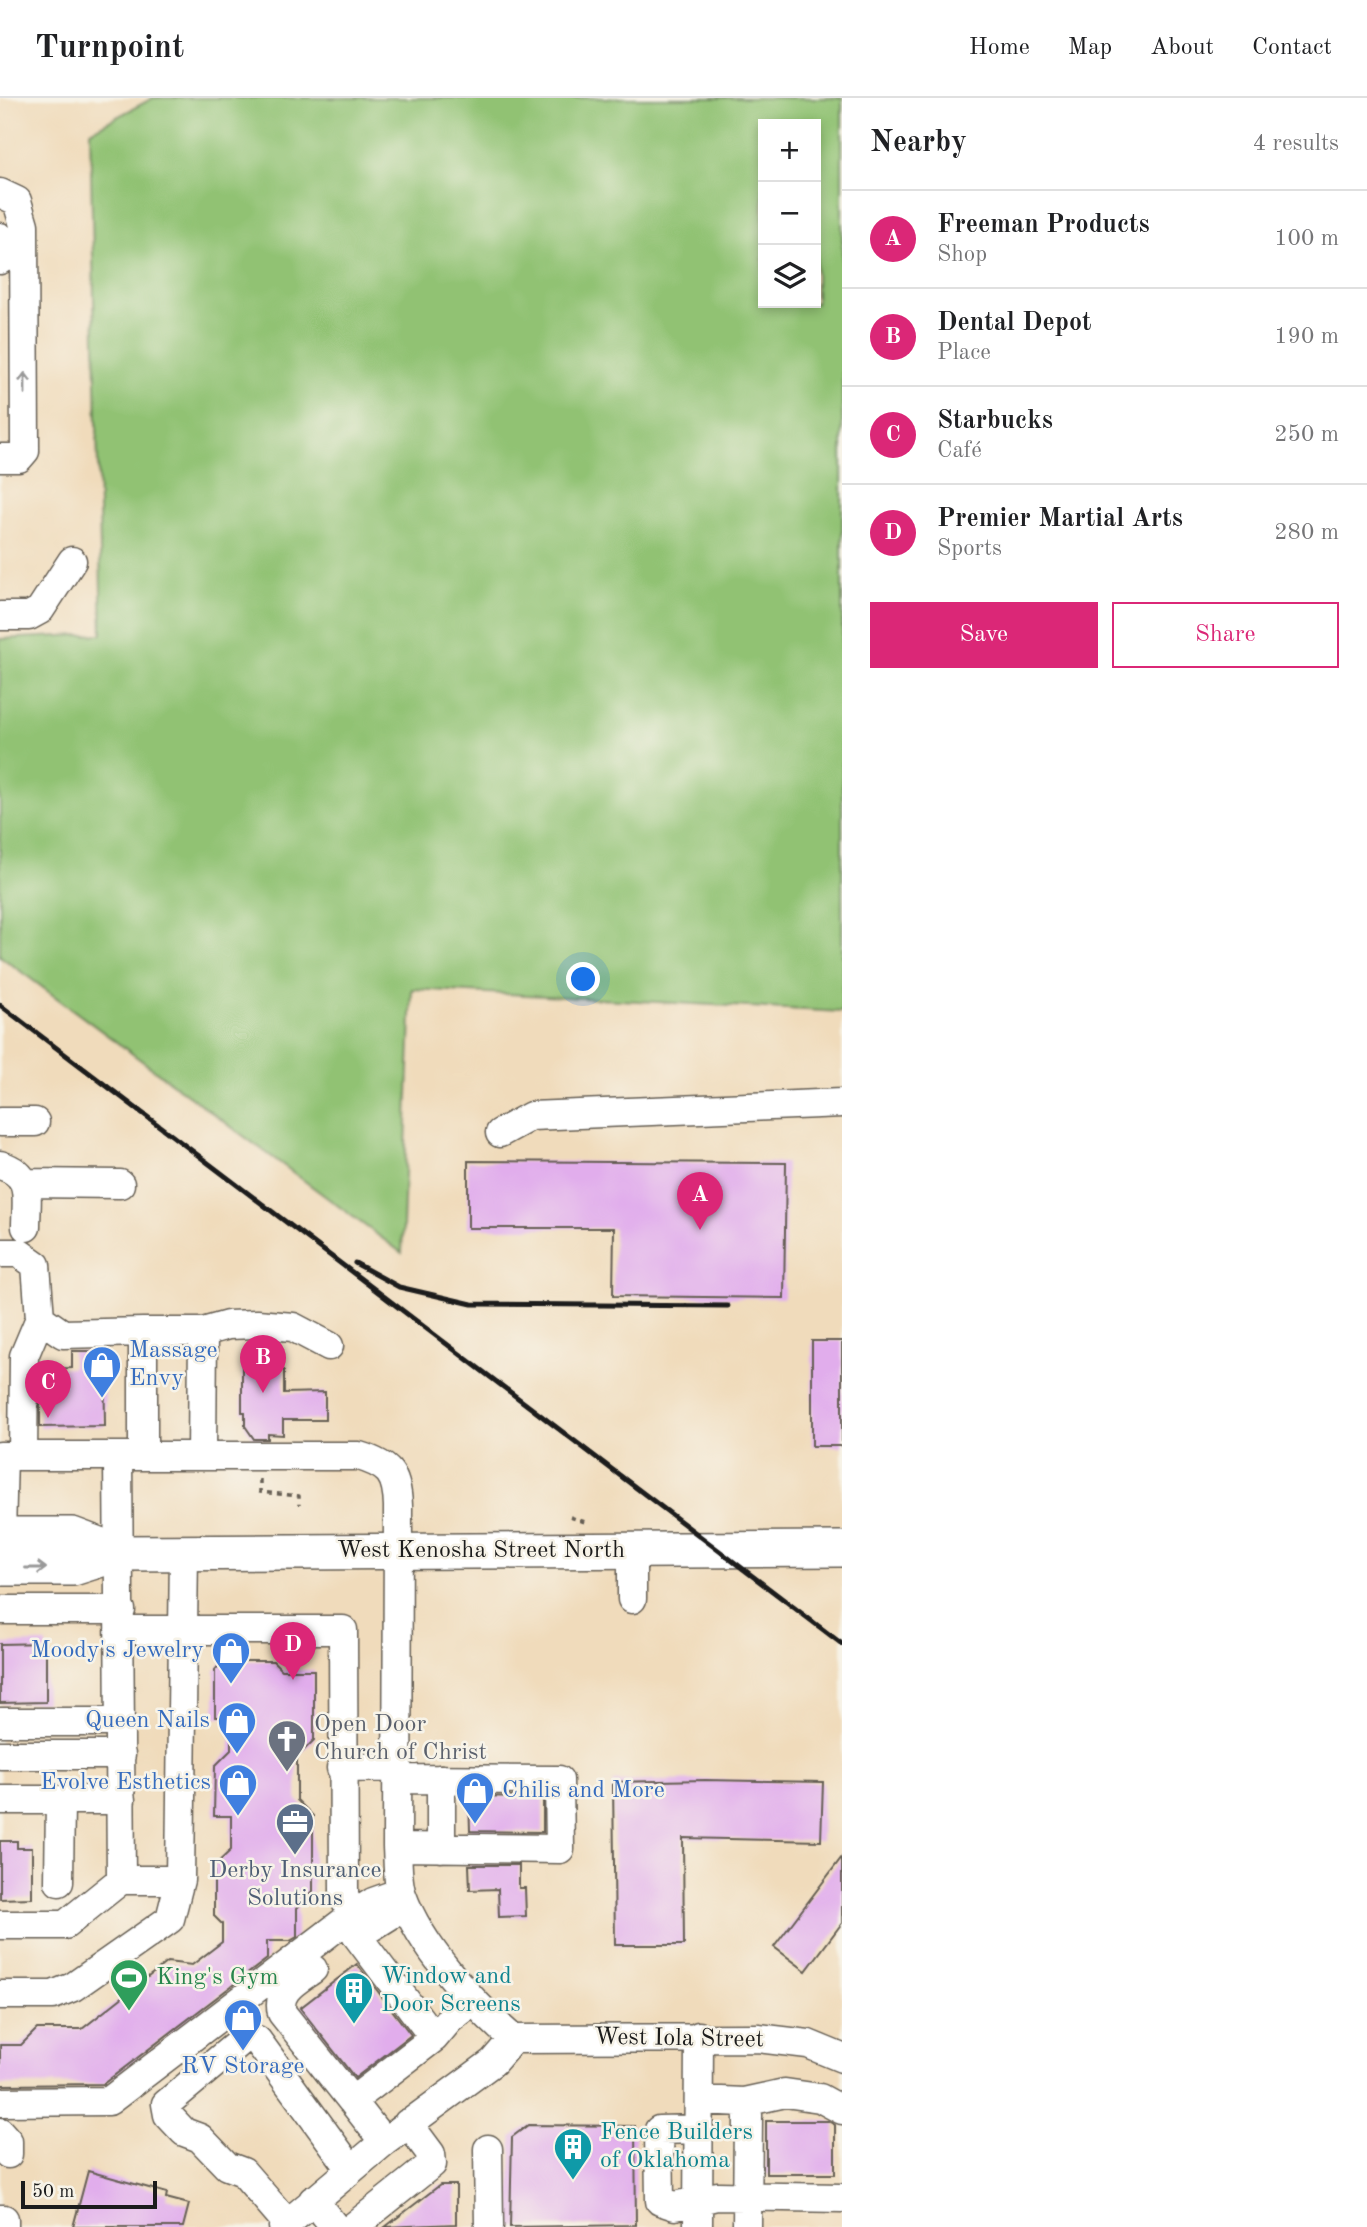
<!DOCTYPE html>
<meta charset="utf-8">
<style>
:root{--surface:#fff;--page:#f2f2f2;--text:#202124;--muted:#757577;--line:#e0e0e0;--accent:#db2777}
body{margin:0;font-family:"Old Standard TT",serif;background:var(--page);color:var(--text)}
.controls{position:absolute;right:21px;top:21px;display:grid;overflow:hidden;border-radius:0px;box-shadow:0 4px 10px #0003}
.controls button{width:63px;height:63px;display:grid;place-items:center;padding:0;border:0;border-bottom:2px solid var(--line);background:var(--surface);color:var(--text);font:35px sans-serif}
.scale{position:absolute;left:21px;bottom:18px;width:136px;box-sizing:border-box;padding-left:7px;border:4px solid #1c1c1c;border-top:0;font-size:19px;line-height:24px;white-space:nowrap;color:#1c1c1c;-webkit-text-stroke:5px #f7f3e8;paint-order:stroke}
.you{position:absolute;left:584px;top:882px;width:24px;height:24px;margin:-18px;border:5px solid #fff;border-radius:50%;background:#1a73e8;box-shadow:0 0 0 10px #1a73e833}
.badge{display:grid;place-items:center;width:46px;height:46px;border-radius:50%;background:var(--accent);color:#fff;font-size:23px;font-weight:700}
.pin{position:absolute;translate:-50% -58px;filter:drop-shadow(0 2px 4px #0008)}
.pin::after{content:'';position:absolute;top:37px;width:24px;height:21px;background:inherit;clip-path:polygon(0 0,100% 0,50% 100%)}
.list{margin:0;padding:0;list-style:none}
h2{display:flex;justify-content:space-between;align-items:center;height:91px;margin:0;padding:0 28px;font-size:30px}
h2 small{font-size:23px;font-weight:400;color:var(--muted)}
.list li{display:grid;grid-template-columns:46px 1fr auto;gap:21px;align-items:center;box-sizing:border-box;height:98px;padding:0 28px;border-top:2px solid var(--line)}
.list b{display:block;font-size:26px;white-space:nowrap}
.list p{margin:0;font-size:23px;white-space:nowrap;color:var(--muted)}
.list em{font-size:23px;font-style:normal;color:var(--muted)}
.actions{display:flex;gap:14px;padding:21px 28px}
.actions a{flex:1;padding:16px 0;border:2px solid var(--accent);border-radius:0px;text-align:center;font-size:24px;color:var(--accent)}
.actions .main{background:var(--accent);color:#fff}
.icon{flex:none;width:38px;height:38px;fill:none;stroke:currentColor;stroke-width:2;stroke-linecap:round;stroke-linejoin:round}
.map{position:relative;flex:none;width:842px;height:2129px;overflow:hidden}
header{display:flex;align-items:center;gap:42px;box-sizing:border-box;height:98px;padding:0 35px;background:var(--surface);border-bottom:2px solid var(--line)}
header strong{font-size:33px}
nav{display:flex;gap:38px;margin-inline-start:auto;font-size:24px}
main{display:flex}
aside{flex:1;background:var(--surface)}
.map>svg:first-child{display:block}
.green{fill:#91c273;stroke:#566f48;stroke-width:2;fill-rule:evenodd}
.building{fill:#e1adec}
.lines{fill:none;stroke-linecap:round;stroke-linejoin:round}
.minor-casing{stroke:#665f54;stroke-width:31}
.major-casing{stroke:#665f54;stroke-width:38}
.path{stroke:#665f54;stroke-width:3.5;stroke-dasharray:5 5;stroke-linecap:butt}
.minor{stroke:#fff;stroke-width:28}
.major{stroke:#fff;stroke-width:35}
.rail{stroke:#1c1c1c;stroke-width:5}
.oneway{stroke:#999}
.labels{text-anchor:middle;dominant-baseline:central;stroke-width:5;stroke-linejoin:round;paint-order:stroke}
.shop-label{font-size:24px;fill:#366cbe;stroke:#f7f3e8;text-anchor:end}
.street-label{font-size:24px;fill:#1c1c1c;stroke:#f7f3e8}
.worship-label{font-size:24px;fill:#5b616d;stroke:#f7f3e8;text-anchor:start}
.service-label{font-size:24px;fill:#4e5e75;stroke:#f7f3e8}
.culture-label{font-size:24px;fill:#0d838f;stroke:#f7f3e8;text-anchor:start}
.leisure-label{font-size:24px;fill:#27864d;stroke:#f7f3e8;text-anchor:start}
</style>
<header>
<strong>Turnpoint</strong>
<nav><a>Home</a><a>Map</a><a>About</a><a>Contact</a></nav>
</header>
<main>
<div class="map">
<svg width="842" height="2129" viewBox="0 0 842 2129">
<rect width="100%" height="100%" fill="#f7f3e8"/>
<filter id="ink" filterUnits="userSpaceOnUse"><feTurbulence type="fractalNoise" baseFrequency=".0143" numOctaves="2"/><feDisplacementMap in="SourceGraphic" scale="14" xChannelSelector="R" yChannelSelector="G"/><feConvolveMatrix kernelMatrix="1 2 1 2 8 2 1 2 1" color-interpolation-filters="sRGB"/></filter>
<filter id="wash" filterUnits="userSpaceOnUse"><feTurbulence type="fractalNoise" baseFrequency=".00686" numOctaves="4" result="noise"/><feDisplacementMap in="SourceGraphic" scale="28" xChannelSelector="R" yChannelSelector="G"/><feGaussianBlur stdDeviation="1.57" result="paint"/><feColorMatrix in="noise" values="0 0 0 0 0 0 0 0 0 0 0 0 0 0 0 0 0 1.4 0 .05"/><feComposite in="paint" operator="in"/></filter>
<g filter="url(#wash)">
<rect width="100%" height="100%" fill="#f0dbbb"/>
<path class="green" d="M 153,0 L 842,0 L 842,914 L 412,891 L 402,1155 L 0,858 L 0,541 L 102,536 L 90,33 ZM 763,26 L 816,26 L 816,205 L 763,205 Z"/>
<g id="blocks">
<path class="building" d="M 468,1063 L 786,1065 L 784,1200 L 613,1198 L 614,1130 L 468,1130 Z
M 812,1243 L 842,1243 L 842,1348 L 812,1348 Z
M 249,1246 L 272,1246 L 272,1272 L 284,1272 L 284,1295 L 325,1294 L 325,1322 L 283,1322 L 283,1337 L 268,1336 L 268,1341 L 254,1341 L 245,1328 L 245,1314 L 242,1314 L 242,1260 L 249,1260 Z
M 72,1253 L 104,1253 L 105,1328 L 40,1329 L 40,1271 L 72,1270 Z
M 46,1545 L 46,1604 L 0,1605 L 0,1546 Z
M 223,1563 L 273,1563 L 282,1572 L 314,1572 L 314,1642 L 297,1659 L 297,1702 L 313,1718 L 313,1793 L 297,1810 L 297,1839 L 290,1843 L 267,1843 L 267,1861 L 103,1986 L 0,1987 L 0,1947 L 21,1947 L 37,1931 L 82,1931 L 167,1864 L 192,1867 L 222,1844 L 222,1826 L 214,1818 L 214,1768 L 231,1752 L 231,1718 L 214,1718 L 215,1668 L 231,1652 L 231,1619 L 215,1619 L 215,1572 Z
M 705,1682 L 823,1684 L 821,1743 L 683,1740 L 684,1847 L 615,1847 L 613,1684 Z
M 469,1698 L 543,1699 L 543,1734 L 470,1733 Z
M 0,1743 L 17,1743 L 17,1750 L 32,1750 L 32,1800 L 0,1801 Z
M 842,1759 L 842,1825 L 806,1873 L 774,1849 Z
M 469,1767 L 519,1767 L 519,1790 L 525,1790 L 526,1818 L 499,1819 L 498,1791 L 470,1792 Z
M 357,1866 L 411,1937 L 355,1980 L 300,1910 Z
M 766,2023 L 828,2023 L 835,2027 L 835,2076 L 766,2076 Z
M 528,2027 L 635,2028 L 636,2127 L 510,2129 L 512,2039 Z
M 88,2073 L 167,2095 L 166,2100 L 189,2106 L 183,2129 L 73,2129 Z
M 440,2087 L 456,2087 L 456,2126 L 385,2129 Z"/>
</g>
</g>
<g filter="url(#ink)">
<use href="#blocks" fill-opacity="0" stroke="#665f54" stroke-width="2"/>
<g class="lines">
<g class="minor-casing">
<path id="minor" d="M 0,95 L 17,103 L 24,127 L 25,353 L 19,360 L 0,360
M 0,139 L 5,143 L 6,152 L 0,162
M 0,518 L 29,518 L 40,512 L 72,463
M 0,1024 L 35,1024
M 500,1035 L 531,1018 L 842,1005
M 0,1067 C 34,1077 26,1099 26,1129
M 26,1085 L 120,1086
M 0,1155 L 19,1155 L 36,1167 L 40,1220 L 63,1236 L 143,1234
M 0,1358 L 359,1358 C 389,1367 397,1376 398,1408 L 397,1749 C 398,1764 397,1783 402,1797 C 420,1848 472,1905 513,1941
M 23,1358 L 24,1258 L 40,1220
M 143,1358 L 143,1234 L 203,1234 L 228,1227 L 257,1226 L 293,1229 L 329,1248
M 202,1358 L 203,1234
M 1,1437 L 3,1358
M 632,1452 L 632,1501
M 184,1454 L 183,1532 L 343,1532 L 344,1797 L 351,1818
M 0,1512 L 121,1512
M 121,1532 L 183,1532 L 180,1782 L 121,1782
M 0,1624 L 121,1624
M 0,1657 L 121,1657
M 341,1670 L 397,1669
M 397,1681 L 559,1682 L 560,1751 L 397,1749
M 441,1681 L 441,1750
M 0,1702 L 121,1702
M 59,1784 L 60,1702
M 389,1818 L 357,1838 L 434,1940
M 0,1827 L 65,1827 L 121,1782 L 118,1358
M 313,1871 C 297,1883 276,1892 282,1915 L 352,2003
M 0,1897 L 53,1897 L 73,1889 L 170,1821 L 180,1782
M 513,1941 L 758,1940 L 808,1946 L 842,1960
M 699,2002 L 744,2004 L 785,1995 L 820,2000 L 842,2012
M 0,2004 L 109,2003 L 351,1818 L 373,1804 L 401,1794
M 744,2004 L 748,2017 L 747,2129
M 699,2031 L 659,2032 L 660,2103 L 675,2108 L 717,2098 L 842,2100
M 0,2034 L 8,2043 L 8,2056
M 384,2044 L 352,2003 L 434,1940 L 450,1921 L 474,1903
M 488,2051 L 489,2129
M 313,2102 L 335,2129
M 0,2121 L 4,2121 L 4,2129
M 287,2125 L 243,2074 L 227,2068 L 200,2040 L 184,2034 L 168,2017 L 166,2006 L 246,1939 L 257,1942 L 351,2071
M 283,2129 L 384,2044 L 493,1964 L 513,1941
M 353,2129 L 432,2066 L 431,2056 L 408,2025
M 698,2129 L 699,1938"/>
</g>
<g class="major-casing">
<path id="major" d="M 0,1437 L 72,1437 L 120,1455
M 0,1470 L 73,1470 L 120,1455 L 842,1451"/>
</g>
<path class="path" d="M 260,1381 L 260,1394 L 299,1398 L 299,1407
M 570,1419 L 588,1425"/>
<use href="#minor" class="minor"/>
<use href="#major" class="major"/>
<path class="rail" d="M 0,907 L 842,1546
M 355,1165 L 399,1189 L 472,1206 L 728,1208"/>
</g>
<defs><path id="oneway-shaft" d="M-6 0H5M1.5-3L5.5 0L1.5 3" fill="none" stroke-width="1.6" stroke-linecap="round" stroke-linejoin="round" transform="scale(1.75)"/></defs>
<g class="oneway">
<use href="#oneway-shaft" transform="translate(25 285) rotate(-90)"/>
<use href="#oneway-shaft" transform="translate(36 1470)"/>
</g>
</g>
<defs>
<g id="shop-pin" transform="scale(2.0125)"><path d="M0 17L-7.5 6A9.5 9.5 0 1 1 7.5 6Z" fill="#3f7fe0" stroke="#f7f3e8"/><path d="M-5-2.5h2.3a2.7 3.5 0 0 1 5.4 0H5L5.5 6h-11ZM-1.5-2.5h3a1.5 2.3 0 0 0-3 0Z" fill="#fff"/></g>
<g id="church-pin" transform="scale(2.0125)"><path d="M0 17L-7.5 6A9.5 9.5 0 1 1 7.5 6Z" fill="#6b7280" stroke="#f7f3e8"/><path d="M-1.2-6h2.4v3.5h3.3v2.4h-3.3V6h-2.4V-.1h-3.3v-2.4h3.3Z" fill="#fff"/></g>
<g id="office-pin" transform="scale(2.0125)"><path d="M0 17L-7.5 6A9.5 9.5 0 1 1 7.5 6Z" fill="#5c6f8a" stroke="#f7f3e8"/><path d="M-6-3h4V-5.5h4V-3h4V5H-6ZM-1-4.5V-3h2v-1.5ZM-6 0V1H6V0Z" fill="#fff"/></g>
<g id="stadium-pin" transform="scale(2.0125)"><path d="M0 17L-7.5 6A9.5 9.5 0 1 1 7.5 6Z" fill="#2e9e5b" stroke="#f7f3e8"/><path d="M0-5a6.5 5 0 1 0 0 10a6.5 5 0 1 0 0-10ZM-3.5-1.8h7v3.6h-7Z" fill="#fff"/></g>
<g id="building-pin" transform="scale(2.0125)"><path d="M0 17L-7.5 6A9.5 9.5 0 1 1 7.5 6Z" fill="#0f9aa8" stroke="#f7f3e8"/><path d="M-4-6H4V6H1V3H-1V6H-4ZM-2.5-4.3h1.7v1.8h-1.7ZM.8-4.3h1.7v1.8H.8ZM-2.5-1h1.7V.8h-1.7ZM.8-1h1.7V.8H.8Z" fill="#fff"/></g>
</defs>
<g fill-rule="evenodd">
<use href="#shop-pin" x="102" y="1267"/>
<use href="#shop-pin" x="231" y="1553"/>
<use href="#shop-pin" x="237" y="1623"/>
<use href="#church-pin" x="287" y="1641"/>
<use href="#shop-pin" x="238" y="1685"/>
<use href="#shop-pin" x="475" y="1693"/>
<use href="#office-pin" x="295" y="1724"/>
<use href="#stadium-pin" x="129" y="1880"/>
<use href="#building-pin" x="354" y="1893"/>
<use href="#shop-pin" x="243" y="1920"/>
<use href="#building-pin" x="573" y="2049"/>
</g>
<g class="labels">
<g class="shop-label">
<text x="129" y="1253" text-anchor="start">Massage<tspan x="129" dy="28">Envy</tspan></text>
<text x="204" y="1553">Moody's Jewelry</text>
<text x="210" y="1623">Queen Nails</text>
<text x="211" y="1685">Evolve Esthetics</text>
<text x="502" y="1693" text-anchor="start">Chilis and More</text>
<text x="243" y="1969" text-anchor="middle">RV Storage</text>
</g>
<g class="street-label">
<text x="481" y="1453">West Kenosha Street North</text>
<text transform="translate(679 1941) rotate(1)">West Iola Street</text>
</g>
<g class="worship-label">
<text x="314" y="1627">Open Door<tspan x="314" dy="28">Church of Christ</tspan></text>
</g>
<g class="service-label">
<text x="295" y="1773">Derby Insurance<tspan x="295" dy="28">Solutions</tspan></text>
</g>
<g class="culture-label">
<text x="381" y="1879">Window and<tspan x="381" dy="28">Door Screens</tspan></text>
<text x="600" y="2035">Fence Builders<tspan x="600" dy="28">of Oklahoma</tspan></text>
</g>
<g class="leisure-label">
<text x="156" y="1880">King's Gym</text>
</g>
</g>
</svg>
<div class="controls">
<button>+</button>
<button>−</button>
<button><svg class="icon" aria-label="layers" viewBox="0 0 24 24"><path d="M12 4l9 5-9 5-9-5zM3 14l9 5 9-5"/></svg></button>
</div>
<div class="scale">50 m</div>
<div class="you"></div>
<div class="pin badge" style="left:700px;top:1132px">A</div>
<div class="pin badge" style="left:263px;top:1295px">B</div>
<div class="pin badge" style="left:48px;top:1320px">C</div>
<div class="pin badge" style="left:293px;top:1582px">D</div>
</div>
<aside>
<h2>Nearby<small>4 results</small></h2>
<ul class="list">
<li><span class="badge">A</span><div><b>Freeman Products</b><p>Shop</p></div><em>100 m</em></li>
<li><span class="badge">B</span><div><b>Dental Depot</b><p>Place</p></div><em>190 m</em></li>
<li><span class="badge">C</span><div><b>Starbucks</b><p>Café</p></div><em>250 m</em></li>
<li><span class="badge">D</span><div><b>Premier Martial Arts</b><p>Sports</p></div><em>280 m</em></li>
</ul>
<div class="actions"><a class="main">Save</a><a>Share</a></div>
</aside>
</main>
